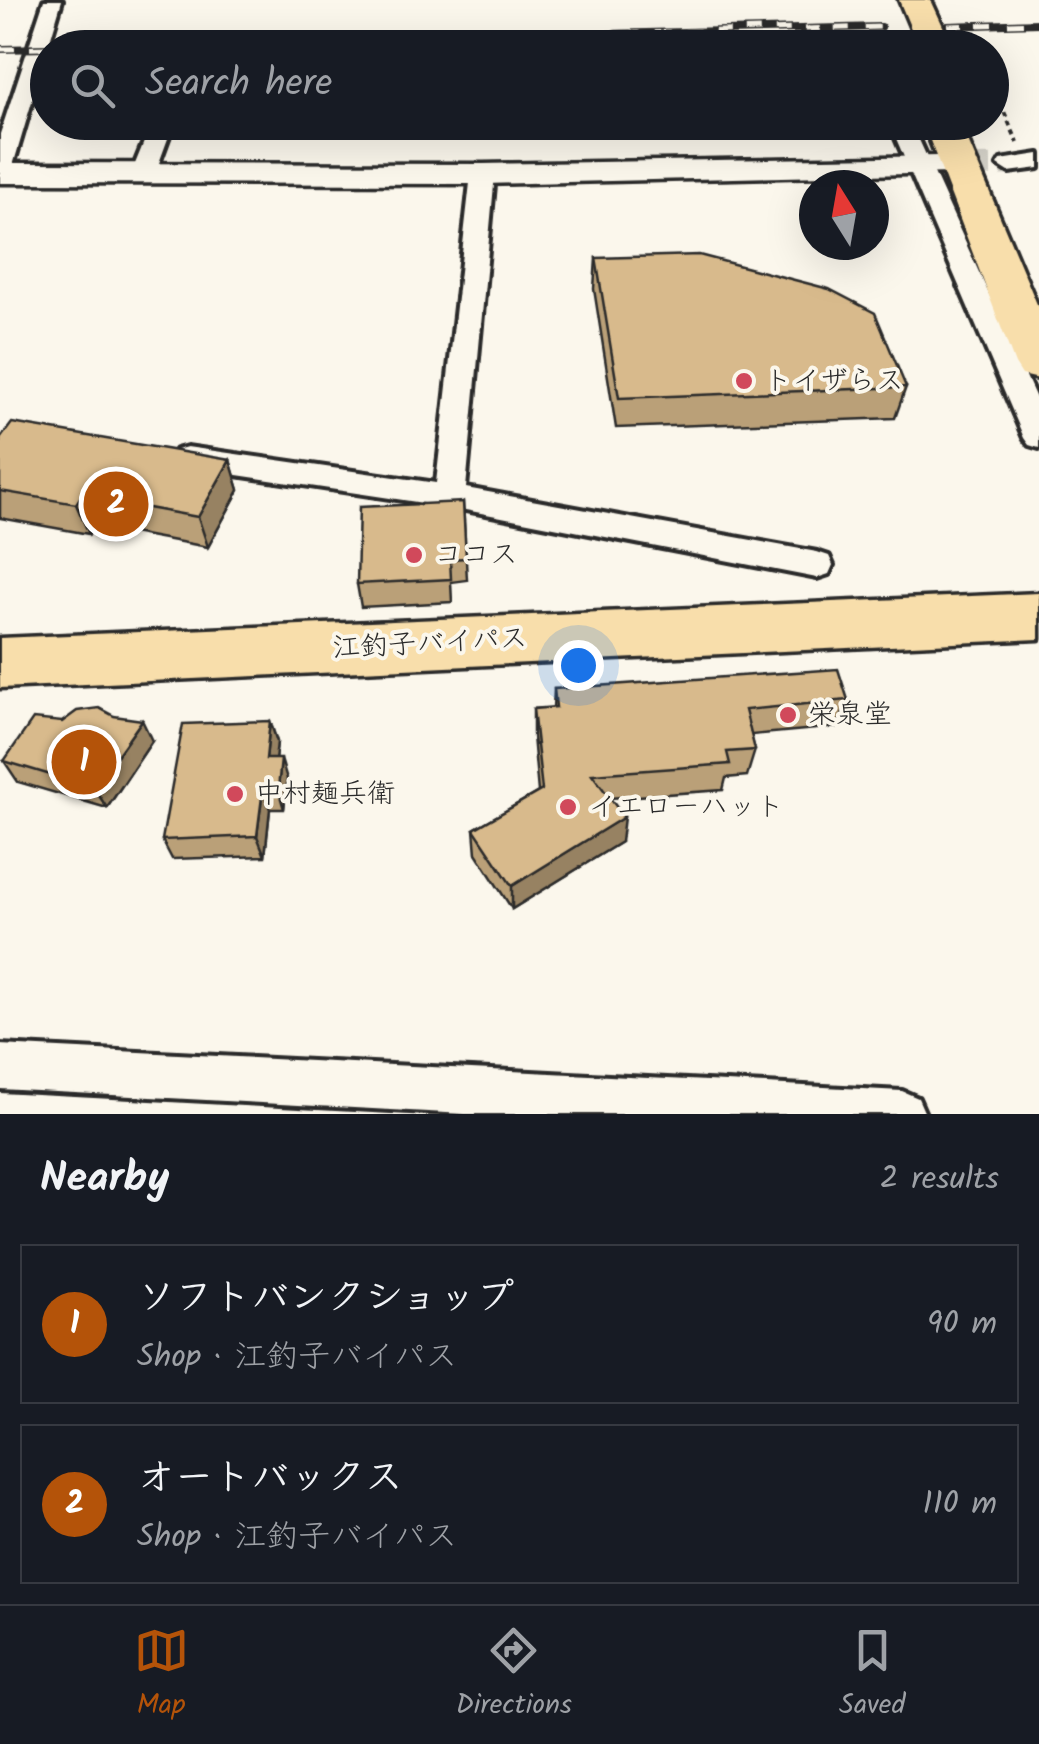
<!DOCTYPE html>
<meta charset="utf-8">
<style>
:root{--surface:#171b24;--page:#242831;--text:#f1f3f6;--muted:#9ea1a6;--line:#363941;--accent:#b45309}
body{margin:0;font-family:Kalam,"Klee One",sans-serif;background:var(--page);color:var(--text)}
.compass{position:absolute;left:799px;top:170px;width:90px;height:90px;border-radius:50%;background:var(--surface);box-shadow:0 10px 40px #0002;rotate:349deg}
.you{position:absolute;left:578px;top:665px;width:35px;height:35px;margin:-25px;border:8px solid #fff;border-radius:50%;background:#1a73e8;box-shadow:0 0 0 15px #1a73e833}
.badge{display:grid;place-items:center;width:65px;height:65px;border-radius:50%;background:var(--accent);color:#fff;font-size:32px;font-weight:700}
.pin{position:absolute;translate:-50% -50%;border:5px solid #fff;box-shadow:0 2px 10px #0006}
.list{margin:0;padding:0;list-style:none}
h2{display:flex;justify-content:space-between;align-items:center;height:130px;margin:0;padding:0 40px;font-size:42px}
h2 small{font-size:32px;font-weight:400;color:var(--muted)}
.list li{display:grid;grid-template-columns:65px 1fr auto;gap:30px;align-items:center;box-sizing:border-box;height:160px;margin:0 20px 20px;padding:0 20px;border:2px solid var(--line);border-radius:0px}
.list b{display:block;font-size:38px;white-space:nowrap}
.list p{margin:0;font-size:32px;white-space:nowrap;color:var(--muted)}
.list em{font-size:32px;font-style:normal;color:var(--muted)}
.icon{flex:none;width:55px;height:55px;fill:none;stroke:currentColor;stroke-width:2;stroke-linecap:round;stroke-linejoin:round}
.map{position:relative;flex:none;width:1039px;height:1114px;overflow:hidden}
.search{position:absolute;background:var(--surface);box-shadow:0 10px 40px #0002;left:30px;right:30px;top:30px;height:110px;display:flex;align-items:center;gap:25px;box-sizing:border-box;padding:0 35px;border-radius:55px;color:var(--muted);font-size:38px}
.sheet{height:490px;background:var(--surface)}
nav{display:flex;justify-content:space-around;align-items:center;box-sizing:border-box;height:140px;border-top:2px solid var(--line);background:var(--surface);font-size:28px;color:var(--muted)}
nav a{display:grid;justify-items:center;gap:5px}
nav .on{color:var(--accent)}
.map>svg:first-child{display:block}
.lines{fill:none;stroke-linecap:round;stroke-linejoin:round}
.street-tunnel{stroke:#d1cec5;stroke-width:21;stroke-dasharray:21 10;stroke-linecap:butt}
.street-casing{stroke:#2b2b2b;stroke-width:8}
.secondary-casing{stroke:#2b2b2b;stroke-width:7}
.highway-casing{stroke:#2b2b2b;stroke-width:7}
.path{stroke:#2b2b2b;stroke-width:4;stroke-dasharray:5 5;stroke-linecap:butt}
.street{fill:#fbf7ec;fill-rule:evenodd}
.secondary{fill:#fbf7ec;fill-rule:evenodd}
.highway{fill:#f8deab;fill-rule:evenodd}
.rail-casing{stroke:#2b2b2b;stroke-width:8}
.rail{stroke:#fbf7ec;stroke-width:5;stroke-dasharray:15;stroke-linecap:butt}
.wall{fill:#baa078;stroke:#2b2b2b;stroke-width:2.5}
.shaded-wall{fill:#978262;stroke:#2b2b2b;stroke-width:2.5}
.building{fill:#d8ba8c;stroke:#2b2b2b;stroke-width:2.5}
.poi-dot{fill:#d1495b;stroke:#fbf7ec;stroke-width:4}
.labels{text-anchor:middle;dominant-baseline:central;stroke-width:8;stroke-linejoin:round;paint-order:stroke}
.poi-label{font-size:28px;fill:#2b2b2b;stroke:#fbf7ec;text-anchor:start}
.street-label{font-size:28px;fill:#2b2b2b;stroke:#fbf7ec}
</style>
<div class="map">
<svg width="1039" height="1114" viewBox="0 0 1039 1114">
<rect width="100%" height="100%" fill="#fbf7ec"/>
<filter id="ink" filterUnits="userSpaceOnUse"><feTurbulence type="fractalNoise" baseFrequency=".01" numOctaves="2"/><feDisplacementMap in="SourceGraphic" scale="20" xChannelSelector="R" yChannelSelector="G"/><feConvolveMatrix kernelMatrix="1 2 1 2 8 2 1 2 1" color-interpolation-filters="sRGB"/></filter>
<g filter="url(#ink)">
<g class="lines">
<path class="street-tunnel" d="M 939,166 L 1009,165"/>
<g class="street-casing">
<path id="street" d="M 44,0 L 62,0 L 12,169 L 0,176 L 0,134 Z
M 152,122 L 174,122 L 155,174 L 143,181 L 131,174 Z
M 889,122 L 911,122 L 1039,405 L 1039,448 L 1029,445 L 1024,438 Z
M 1039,154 L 1039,168 L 1009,172 L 998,165 L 1001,160 Z
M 483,167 L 495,174 L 466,488 L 817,552 L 829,556 L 833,565 L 829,574 L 817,578 L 450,507 L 176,466 L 172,458 L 176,450 L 187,447 L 436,483 L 471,174 Z
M 0,1045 L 902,1091 L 918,1098 L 925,1114 L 465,1114 L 0,1089 Z"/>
</g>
<g class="secondary-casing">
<path id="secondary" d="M 939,156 L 950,159 L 955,166 L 950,173 L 483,184 L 0,183 L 0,163 L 483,164 Z"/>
</g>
<g class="highway-casing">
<path id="highway" d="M 899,0 L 931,0 L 953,48 L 919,48 Z
M 923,122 L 960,122 L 1039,309 L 1039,379 L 1022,375 L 1015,364 Z
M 1039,593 L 1039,639 L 0,688 L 0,638 Z"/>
</g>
<path class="path" d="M 964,28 L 975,48
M 992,85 L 1018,143"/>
<use href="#street" class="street"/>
<use href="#secondary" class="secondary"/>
<use href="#highway" class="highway"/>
<g class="rail-casing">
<path id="rail" d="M 948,26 L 1039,23
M 55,48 L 881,27
M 0,49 L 48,48"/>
</g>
<use href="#rail" class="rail"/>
</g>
<path class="wall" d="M 596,258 L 906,387 L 895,418 L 616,428 L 594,289 Z
M 0,439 L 230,460 L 239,490 L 208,547 L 94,526 L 89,534 L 0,518 Z
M 463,502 L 467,580 L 451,582 L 452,602 L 361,607 L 357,584 Z
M 554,689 L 848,700 L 837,727 L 751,735 L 755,750 L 747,776 L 726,778 L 723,790 L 610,798 L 621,842 L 512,909 L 476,853 L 474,829 L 538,792 L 533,736 L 533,709 L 553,708 Z
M 270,721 L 277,742 L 275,759 L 287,779 L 284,809 L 270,809 L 265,856 L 172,859 L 162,840 Z
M 152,741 L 107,808 L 18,782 L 4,761 Z"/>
<path class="shaded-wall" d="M 230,460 L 239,490 L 208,547 L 198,517 Z
M 81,496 L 94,526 L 89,534 L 76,504 Z
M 142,720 L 152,741 L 107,808 L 94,788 Z
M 270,721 L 277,742 L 273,780 L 266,759 Z
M 281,759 L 287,779 L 284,809 L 278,789 Z
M 263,789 L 270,809 L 265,856 L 257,836 Z
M 624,817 L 621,842 L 512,909 L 512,886 Z"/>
<path class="building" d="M 245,36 L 243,48 L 210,48 L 212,37 Z
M 405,44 L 406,48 L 377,48 Z
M 699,255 L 829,289 L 875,313 L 906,387 L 619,398 L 596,258 Z
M 12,423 L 230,460 L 198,517 L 81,496 L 76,504 L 0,491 L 0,439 Z
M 463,502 L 466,558 L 450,559 L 451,579 L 357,584 L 359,507 Z
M 838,669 L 848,700 L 745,710 L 755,750 L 727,752 L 730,764 L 592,774 L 624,817 L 512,886 L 474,829 L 542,790 L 533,709 L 556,707 L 554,689 Z
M 99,708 L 114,716 L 142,720 L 94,788 L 4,761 L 33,719 L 62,722 L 77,711 Z
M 270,721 L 266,759 L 281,759 L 278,789 L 263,789 L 257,836 L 162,840 L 183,724 Z"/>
</g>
<g class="poi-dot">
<circle cx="744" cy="381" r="10"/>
<circle cx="414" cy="555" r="10"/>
<circle cx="788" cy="715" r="10"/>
<circle cx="235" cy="794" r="10"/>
<circle cx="568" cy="807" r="10"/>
</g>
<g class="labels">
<g class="poi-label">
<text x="764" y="381">トイザらス</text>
<text x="434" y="555">ココス</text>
<text x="808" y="715">栄泉堂</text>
<text x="255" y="794">中村麺兵衛</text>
<text x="588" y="807">イエローハット</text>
</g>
<g class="street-label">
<text transform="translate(430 644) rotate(-3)">江釣子バイパス</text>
</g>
</g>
</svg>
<svg class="compass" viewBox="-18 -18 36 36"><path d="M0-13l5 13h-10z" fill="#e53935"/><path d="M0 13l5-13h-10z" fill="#9ea1a6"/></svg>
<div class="you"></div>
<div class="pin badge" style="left:84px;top:762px">1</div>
<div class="pin badge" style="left:116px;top:504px">2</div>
<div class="search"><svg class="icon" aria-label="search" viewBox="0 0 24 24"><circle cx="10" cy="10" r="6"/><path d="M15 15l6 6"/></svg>Search here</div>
</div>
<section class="sheet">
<h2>Nearby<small>2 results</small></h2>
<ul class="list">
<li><span class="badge">1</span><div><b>ソフトバンクショップ</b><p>Shop · 江釣子バイパス</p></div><em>90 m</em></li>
<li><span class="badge">2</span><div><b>オートバックス</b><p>Shop · 江釣子バイパス</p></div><em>110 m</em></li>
</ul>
</section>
<nav>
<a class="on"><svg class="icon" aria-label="map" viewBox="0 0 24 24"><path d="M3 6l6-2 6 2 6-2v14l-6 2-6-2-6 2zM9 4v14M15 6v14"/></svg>Map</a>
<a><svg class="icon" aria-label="directions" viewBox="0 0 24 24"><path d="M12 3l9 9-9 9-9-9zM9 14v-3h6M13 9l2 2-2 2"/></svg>Directions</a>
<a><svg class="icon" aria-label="saved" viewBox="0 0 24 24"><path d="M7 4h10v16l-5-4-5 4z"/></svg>Saved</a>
</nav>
